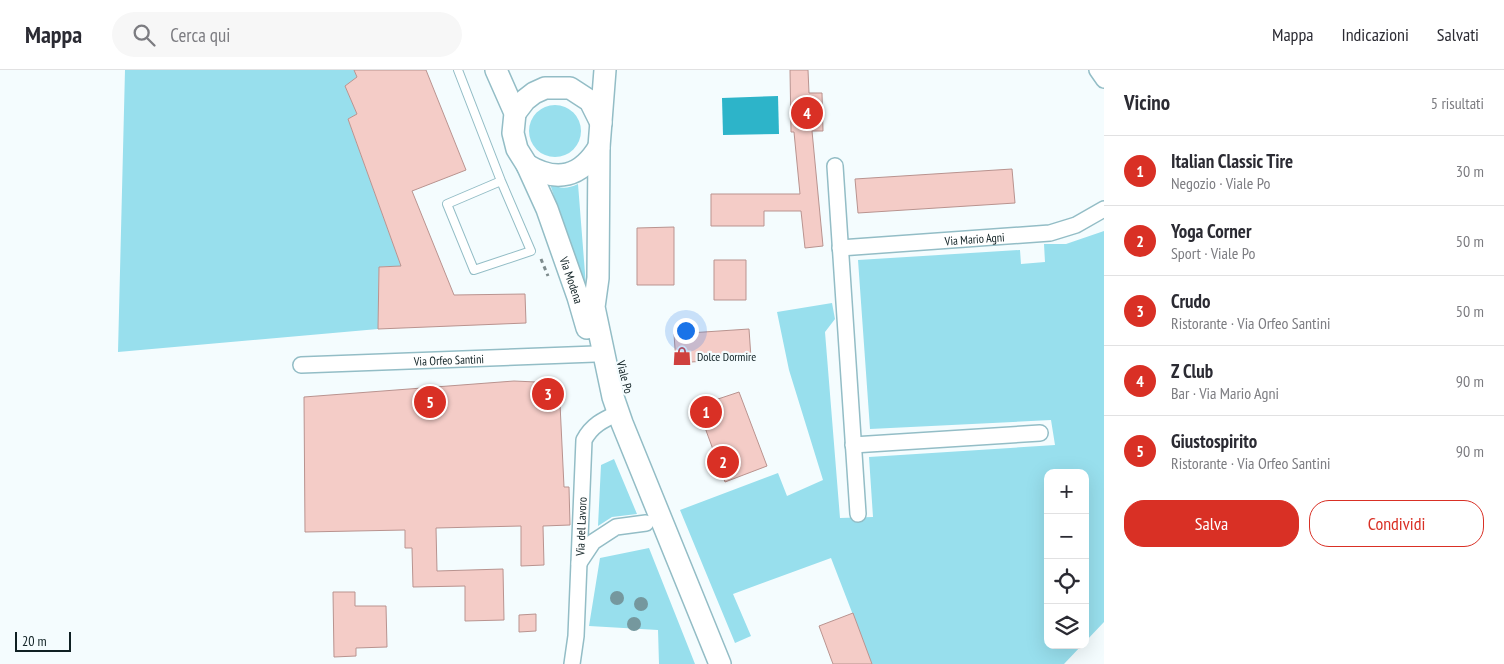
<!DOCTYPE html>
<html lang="it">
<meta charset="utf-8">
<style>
:root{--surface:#fff;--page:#f7f7f7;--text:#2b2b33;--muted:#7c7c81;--line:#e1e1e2;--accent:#d93025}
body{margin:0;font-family:"PT Sans Narrow",sans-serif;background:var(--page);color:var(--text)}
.controls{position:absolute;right:15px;bottom:15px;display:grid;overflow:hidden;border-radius:10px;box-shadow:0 5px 20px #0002}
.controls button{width:45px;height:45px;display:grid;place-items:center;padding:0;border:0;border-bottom:1px solid var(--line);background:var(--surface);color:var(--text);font:25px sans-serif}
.scale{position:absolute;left:15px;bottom:12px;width:56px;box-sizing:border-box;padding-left:5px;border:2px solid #0f2023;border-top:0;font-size:14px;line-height:18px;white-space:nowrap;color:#0f2023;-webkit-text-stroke:4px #f4fcfe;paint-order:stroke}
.you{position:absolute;left:685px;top:260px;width:18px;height:18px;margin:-12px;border:4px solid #fff;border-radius:50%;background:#1a73e8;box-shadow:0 0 0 8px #1a73e833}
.badge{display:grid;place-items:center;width:32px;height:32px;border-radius:50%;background:var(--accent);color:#fff;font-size:16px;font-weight:700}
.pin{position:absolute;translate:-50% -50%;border:2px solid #fff;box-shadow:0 1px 5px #0006}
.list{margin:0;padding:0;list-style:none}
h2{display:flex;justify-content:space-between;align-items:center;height:65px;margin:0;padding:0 20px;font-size:21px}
h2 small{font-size:16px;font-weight:400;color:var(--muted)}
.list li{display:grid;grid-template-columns:32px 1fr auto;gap:15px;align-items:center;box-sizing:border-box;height:70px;padding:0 20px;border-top:1px solid var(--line)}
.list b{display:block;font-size:19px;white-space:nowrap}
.list p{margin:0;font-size:16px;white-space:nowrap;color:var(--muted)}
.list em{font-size:16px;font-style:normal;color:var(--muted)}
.actions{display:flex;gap:10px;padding:15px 20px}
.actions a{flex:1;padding:11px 0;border:1px solid var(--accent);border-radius:20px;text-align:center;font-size:18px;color:var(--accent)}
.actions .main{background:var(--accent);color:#fff}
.icon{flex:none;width:28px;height:28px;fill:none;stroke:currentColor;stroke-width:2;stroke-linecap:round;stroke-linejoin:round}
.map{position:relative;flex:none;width:1104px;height:594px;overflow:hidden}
header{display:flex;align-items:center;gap:30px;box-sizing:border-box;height:70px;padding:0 25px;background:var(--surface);border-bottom:1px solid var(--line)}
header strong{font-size:24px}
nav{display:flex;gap:28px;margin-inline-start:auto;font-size:18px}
.search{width:350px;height:45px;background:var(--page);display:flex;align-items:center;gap:12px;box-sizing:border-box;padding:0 18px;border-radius:28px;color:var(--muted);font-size:19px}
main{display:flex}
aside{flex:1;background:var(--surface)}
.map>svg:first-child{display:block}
.green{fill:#98dfed}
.water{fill:#2db4c9}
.building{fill:#f4ccc7;stroke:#b9938f}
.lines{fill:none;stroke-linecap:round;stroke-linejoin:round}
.service-casing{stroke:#93bdc6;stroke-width:10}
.minor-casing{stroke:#93bdc6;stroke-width:18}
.secondary-casing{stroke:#93bdc6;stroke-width:24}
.path{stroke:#7e8b8d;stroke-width:3;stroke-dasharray:4 4;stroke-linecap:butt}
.service{stroke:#fff;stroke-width:8}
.minor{stroke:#fff;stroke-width:15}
.secondary{stroke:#fff;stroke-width:21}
.tree{fill:#75989e}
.labels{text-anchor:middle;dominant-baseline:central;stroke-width:4.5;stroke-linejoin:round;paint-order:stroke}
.street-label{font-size:12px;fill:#0f2023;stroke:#f4fcfe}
.poi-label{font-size:12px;fill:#0f2023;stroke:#f4fcfe;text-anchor:start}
</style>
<header>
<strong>Mappa</strong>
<div class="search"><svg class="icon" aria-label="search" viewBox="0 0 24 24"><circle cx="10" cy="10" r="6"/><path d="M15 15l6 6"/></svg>Cerca qui</div>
<nav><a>Mappa</a><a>Indicazioni</a><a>Salvati</a></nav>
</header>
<main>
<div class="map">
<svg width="1104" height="594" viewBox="0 0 1104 594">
<rect width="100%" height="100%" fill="#f4fcfe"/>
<path class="green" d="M 125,0 L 354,0 L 357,7 L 345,16 L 357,44 L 348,49 L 401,196 L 379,197 L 378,259 L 118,282 Z
M529 61a26 26 0 1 1 52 0a26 26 0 1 1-52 0Z
M 550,114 C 561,119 567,119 578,114 L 586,216 L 584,218 Z
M 1104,161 L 1104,552 L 1085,572 L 1085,403 L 1048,403 L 1048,575 L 1082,575 L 1064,594 L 872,594 L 831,488 L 733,524 L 751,566 L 735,573 L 680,440 L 778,403 L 787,426 L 823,410 L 789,300 L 777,242 L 832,233 L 835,249 L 825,262 L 840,448 L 873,447 L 869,387 L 1055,375 L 1051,350 L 870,359 L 858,190 L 1020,180 L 1021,194 L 1045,192 L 1044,174 L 1066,174 Z
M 614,389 L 637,444 L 612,447 L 598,456 L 601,395 Z
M 649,478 L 695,594 L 659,594 L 658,560 L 589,556 L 600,488 Z"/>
<path class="water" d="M 778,26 L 779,64 L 723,65 L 722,28 Z"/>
<path class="building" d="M 354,0 L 426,0 L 466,100 L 412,121 L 454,225 L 525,224 L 526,253 L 378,259 L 379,197 L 401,196 L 348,49 L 357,44 L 345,16 L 357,7 Z
M 790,0 L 808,0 L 809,23 L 822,23 L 823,61 L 812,61 L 823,176 L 805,178 L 801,141 L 764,141 L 764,156 L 711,156 L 711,124 L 800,124 L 794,62 L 791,62 Z
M 1012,99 L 1015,133 L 858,143 L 855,109 Z
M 674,157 L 674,215 L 637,215 L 637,158 Z
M 714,190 L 746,190 L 746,230 L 714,230 Z
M 749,259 L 751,288 L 676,293 L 674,264 Z
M 514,311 L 559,313 L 564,417 L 569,417 L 570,455 L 543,456 L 544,495 L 521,496 L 521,456 L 436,458 L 437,501 L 503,499 L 504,550 L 465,551 L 465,516 L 413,517 L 412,478 L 405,478 L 405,460 L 305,462 L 304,327 Z
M 739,322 L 767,396 L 725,412 L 697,336 Z
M 333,522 L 355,522 L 355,536 L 386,536 L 387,577 L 356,578 L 356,586 L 334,587 Z
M 853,543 L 872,594 L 833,594 L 819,556 Z
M 536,544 L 536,561 L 519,562 L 519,545 Z"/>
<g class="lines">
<g class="service-casing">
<path id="service" d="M 458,0 L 501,111 L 531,181 L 474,200 L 447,134 L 501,111"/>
</g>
<g class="minor-casing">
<g id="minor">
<path d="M 1097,0 L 1104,10"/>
<path d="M 835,96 L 858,444"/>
<path id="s1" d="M 840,178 L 1050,163 L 1076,155 L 1104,139"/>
<path id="s2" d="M 301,295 L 595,284"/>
<path d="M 853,375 L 1040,363"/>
<path d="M 579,493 L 593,472 L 616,457 L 646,453"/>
<path id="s3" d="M 572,594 L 576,566 L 584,370 C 592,355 603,350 618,343"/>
</g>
</g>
<g class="secondary-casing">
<g id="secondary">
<path id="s4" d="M 496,0 L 515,43 L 513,63 L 517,79 L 527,95 L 547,139 L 578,227 L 587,258"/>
<path d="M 605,0 L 599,77 L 598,208 L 594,237 L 613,327 L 622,353 L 720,594"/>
<path d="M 515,43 L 525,30 L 534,23 L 545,18 L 570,18 L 590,31 L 601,53"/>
<path d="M 527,95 C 557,113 581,107 599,77"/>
</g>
</g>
<path class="path" d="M 541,189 L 548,206"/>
<use href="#service" class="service"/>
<use href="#minor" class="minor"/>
<use href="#secondary" class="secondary"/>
</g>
<g class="tree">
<circle cx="617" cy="528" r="7"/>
<circle cx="641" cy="534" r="7"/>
<circle cx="634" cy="554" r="7"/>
</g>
<defs>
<g id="shop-bare" transform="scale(1.5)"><path d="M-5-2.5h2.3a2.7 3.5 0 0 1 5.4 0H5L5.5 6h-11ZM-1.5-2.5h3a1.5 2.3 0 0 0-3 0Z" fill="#cf403e" stroke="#f4fcfe" stroke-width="2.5" paint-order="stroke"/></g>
</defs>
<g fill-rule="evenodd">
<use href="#shop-bare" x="682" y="286"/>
</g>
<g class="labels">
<g class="street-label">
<text stroke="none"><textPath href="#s1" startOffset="135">Via Mario Agni</textPath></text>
<text stroke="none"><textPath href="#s4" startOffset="226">Via Modena</textPath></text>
<text stroke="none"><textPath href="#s2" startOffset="148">Via Orfeo Santini</textPath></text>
<text transform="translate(625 307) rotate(76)">Viale Po</text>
<text stroke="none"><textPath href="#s3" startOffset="138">Via del Lavoro</textPath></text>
</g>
<g class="poi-label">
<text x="697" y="286">Dolce Dormire</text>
</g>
</g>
</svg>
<div class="controls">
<button>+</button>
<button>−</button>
<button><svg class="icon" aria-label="locate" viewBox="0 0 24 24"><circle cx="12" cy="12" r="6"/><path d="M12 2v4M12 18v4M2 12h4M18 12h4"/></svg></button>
<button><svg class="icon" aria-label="layers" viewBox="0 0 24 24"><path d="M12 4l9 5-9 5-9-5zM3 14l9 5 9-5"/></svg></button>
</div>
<div class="scale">20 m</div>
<div class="you"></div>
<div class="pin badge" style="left:706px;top:342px">1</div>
<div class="pin badge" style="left:723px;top:392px">2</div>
<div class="pin badge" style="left:548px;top:324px">3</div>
<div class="pin badge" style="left:807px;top:43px">4</div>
<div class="pin badge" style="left:430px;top:332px">5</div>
</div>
<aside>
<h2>Vicino<small>5 risultati</small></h2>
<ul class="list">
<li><span class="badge">1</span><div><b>Italian Classic Tire</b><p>Negozio · Viale Po</p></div><em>30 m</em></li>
<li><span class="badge">2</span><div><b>Yoga Corner</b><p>Sport · Viale Po</p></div><em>50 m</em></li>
<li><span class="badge">3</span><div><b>Crudo</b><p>Ristorante · Via Orfeo Santini</p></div><em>50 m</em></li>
<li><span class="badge">4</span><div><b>Z Club</b><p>Bar · Via Mario Agni</p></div><em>90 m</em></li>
<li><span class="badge">5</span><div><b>Giustospirito</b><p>Ristorante · Via Orfeo Santini</p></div><em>90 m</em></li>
</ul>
<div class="actions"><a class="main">Salva</a><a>Condividi</a></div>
</aside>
</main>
